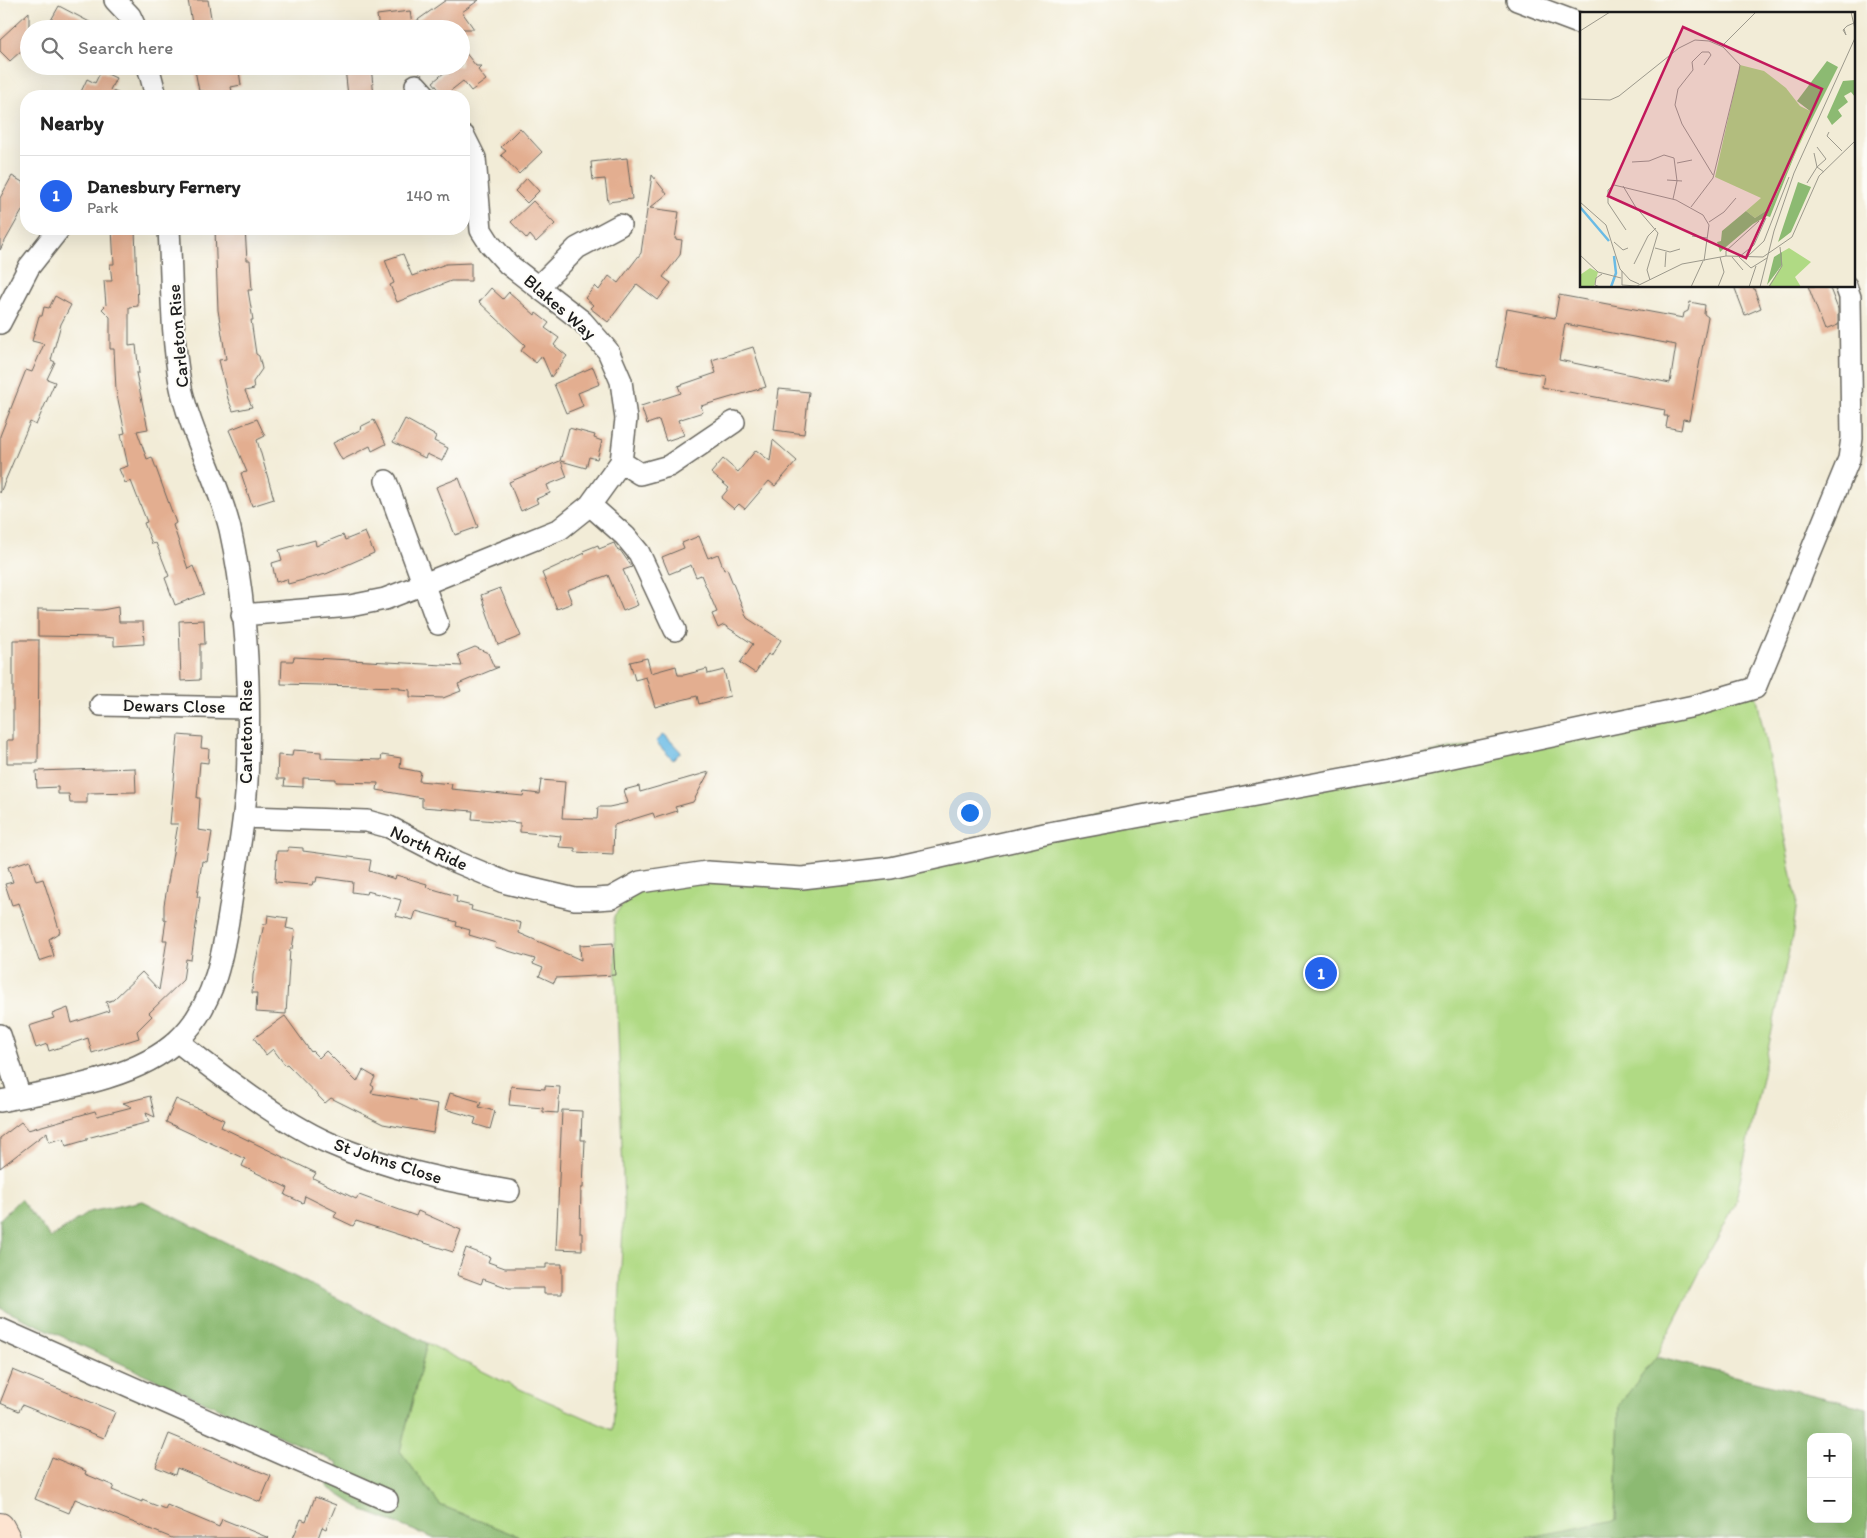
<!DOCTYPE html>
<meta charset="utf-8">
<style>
:root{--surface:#fff;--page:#f6f6f6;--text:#222;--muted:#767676;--line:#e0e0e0;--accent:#2563eb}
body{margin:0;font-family:Itim,sans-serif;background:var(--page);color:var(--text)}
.controls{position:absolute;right:15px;bottom:15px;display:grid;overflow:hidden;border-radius:10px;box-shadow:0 5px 20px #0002}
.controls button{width:45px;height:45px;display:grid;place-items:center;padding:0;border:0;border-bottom:1px solid var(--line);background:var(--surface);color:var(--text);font:25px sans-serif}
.you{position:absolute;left:969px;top:812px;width:18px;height:18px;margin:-12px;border:4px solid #fff;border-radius:50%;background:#1a73e8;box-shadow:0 0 0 8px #1a73e833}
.badge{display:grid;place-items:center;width:32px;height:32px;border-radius:50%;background:var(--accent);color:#fff;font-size:16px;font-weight:700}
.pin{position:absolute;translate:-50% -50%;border:2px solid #fff;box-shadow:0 1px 5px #0006}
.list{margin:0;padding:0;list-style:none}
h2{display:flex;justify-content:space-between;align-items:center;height:65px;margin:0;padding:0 20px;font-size:21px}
h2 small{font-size:16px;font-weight:400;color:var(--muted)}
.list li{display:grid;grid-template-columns:32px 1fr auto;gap:15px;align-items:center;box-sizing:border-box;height:80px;padding:0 20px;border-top:1px solid var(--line)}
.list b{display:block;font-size:19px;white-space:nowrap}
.list p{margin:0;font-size:16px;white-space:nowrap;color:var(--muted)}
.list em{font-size:16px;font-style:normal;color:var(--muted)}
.icon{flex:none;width:28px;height:28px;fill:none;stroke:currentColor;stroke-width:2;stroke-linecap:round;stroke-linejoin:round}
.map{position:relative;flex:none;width:1867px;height:1538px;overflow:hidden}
.search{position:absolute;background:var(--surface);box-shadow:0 5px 20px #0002;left:20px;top:20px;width:450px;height:55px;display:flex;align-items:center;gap:12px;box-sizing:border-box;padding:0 18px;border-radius:28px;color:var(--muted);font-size:19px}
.panel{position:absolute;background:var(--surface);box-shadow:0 5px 20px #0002;left:20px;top:90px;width:450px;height:145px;border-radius:20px}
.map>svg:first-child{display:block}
.green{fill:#b0da84;stroke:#667b50}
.forest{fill:#8cba72;stroke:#546b47;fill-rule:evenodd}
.water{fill:#6abbe5;stroke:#436c80}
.building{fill:#e3ae90;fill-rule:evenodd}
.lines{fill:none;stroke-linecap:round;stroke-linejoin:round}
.minor-casing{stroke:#67655d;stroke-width:24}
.secondary-casing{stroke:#67655d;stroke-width:30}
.minor{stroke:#fff;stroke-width:21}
.secondary{stroke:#fde4d1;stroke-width:28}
.labels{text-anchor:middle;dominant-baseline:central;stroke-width:4;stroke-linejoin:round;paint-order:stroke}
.street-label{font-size:18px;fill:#1c1c1c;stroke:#fdfcf7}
.inset-river{fill:none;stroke:#6abbe5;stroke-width:2.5}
.inset-road{fill:none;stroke:#9c998c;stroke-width:1}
.view{fill:#c2185b;fill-opacity:0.15;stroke:#c2185b;stroke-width:2.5}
.inset-edge{fill:none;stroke:#1c1c1c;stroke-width:2.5}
</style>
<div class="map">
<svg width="1867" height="1538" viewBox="0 0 1867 1538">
<rect width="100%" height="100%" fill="#fdfcf7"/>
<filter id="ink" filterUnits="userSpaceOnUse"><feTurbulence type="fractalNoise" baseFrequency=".02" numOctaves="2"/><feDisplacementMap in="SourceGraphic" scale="10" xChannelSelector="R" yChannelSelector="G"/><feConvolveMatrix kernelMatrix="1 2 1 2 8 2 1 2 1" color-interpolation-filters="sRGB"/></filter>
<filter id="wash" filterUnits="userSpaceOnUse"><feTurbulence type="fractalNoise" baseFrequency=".0096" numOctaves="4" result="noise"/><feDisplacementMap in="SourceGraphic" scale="20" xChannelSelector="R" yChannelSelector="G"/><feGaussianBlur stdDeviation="1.12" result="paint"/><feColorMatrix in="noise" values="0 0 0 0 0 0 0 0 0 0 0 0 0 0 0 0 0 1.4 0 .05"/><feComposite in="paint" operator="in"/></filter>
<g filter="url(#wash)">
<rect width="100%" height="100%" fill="#f2ecd7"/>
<path class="green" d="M 1755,688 L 1797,901 L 1793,932 L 1735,1204 L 1656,1357 L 1619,1406 L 1616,1521 L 1527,1538 L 522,1538 L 440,1505 L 400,1451 L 427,1343 L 504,1382 L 613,1430 L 624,1206 L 614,916 L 640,882 L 802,878 Z"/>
<path class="forest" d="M 20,1199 L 51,1238 L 89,1212 L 143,1201 L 427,1343 L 400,1451 L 440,1505 L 522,1538 L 433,1538 L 364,1511 L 327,1487 L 338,1463 L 0,1308 L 0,1219 Z
M 1656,1357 L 1867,1408 L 1867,1538 L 1527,1538 L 1616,1520 L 1619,1405 ZM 1811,1437 L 1848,1437 L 1848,1519 L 1811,1519 Z"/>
<path class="water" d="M 664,734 L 681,752 L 673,760 L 656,742 Z"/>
<g id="blocks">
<path class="building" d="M 188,0 L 208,0 L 213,29 L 193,29 Z
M 446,0 L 479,0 L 462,12 L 474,29 L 451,29 L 447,22 L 437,29 L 379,29 L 377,15 L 410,11 L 412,24 Z
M 59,6 L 103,29 L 62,29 L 50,22 Z
M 29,12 L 29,47 L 21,51 L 10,61 L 0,51 L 0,39 Z
M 461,47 L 476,66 L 482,66 L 478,70 L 486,80 L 471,91 L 463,81 L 444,96 L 433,82 L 452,66 L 461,66 Z
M 200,66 L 232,66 L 233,72 L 239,71 L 241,85 L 231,87 L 233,96 L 205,96 L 204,91 L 199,91 L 195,70 L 200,69 Z
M 371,66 L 374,96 L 348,96 L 345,68 Z
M 101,71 L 116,78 L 110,90 L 125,96 L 79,96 L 87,79 L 95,83 Z
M 520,128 L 542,152 L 519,174 L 501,155 L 506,151 L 501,147 Z
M 627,158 L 632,199 L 608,202 L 605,179 L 593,180 L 591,162 Z
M 652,175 L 667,194 L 650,208 L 679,212 L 675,239 L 682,240 L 680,255 L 663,277 L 671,283 L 658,300 L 637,284 L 608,322 L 590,308 L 593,305 L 585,298 L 595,286 L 599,290 L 609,276 L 618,283 L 641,253 Z
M 12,176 L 26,184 L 26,204 L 0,250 L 0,198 Z
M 527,178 L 539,191 L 527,203 L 515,191 Z
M 533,201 L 555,224 L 536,242 L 530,235 L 527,239 L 511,222 Z
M 112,229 L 135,230 L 138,306 L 129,307 L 129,346 L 136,345 L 139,373 L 136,373 L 148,429 L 137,431 L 147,459 L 152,457 L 176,523 L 173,525 L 188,569 L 193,566 L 204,594 L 175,605 L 165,578 L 169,576 L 156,543 L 152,544 L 144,523 L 147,522 L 131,481 L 125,483 L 119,469 L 128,466 L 121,434 L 125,433 L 116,390 L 114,349 L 110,349 L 110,317 L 102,309 L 106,305 L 104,281 L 112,281 L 110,264 L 114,264 Z
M 215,229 L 245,229 L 247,260 L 250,260 L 252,290 L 248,290 L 253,320 L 251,320 L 256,354 L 259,356 L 262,369 L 253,382 L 254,389 L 245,391 L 252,407 L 233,411 L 228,399 L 219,360 L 226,359 L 218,310 Z
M 403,254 L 412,276 L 446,264 L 471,263 L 471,281 L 451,281 L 397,302 L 390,285 L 394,283 L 385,260 Z
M 1734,286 L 1753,286 L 1761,308 L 1745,315 Z
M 1808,286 L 1829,286 L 1838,309 L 1838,325 L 1825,330 Z
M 491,288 L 503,299 L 509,292 L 535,315 L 536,313 L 549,323 L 545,328 L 559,338 L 554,345 L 567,356 L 551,377 L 542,356 L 536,363 L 521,351 L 525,345 L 479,302 Z
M 1559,295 L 1683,318 L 1684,313 L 1688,311 L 1690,302 L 1705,305 L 1704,314 L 1708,317 L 1689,420 L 1683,419 L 1681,430 L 1666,427 L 1668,416 L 1664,416 L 1665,410 L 1542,387 L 1544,375 L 1496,367 L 1507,309 L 1555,318 ZM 1565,324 L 1676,345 L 1670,383 L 1559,360 Z
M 55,296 L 71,305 L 61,324 L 51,360 L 55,362 L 47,379 L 55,382 L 36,425 L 30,422 L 0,493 L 0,436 L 26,370 L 32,372 L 44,344 L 32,341 L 39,316 L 42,316 L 44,307 L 49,308 Z
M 753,347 L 766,387 L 701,406 L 703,412 L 678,420 L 684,435 L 666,441 L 659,420 L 647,424 L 641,406 L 681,393 L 678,386 L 716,373 L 712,360 Z
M 593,367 L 600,384 L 578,393 L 583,406 L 566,413 L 554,384 Z
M 779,389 L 809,392 L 804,434 L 774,430 Z
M 257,419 L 265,436 L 257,440 L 274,499 L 252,506 L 241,473 L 247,472 L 229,430 Z
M 405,419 L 436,436 L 434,441 L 448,448 L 442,461 L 427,454 L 425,458 L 393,442 Z
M 374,420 L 386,444 L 372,451 L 370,446 L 342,460 L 333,443 L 362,429 L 360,427 Z
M 569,428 L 595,435 L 594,438 L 602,441 L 597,459 L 589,457 L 586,468 L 561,461 L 567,477 L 547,485 L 550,493 L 536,499 L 538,503 L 521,511 L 509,482 L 560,461 Z
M 773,440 L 797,461 L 775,486 L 769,481 L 745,509 L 739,504 L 734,509 L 721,498 L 729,488 L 711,473 L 723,459 L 738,472 L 756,450 L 770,461 Z
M 459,478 L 478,527 L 455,535 L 436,487 Z
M 365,532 L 374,553 L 326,574 L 288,584 L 287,579 L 276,582 L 272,563 L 282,560 L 279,550 L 315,540 L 316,546 L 343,535 L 345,540 Z
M 699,536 L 708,558 L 718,554 L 724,570 L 727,569 L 747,618 L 781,640 L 771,656 L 768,654 L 755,673 L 740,663 L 753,644 L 724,625 L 718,628 L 712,614 L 717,612 L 701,575 L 696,577 L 691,565 L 669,574 L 662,557 L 684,548 L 682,543 Z
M 614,543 L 618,551 L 620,550 L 632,567 L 623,570 L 638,605 L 623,611 L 608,575 L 567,590 L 572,603 L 557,609 L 542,573 L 585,553 L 583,551 L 598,545 L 599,549 Z
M 500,588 L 521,636 L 498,645 L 481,595 Z
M 118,607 L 119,622 L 143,622 L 144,644 L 114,646 L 114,638 L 104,637 L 38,636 L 38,609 L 102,610 Z
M 204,620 L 205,644 L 200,644 L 200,680 L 181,681 L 179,621 Z
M 13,640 L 39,640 L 38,763 L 7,763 L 7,740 L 13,740 Z
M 475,647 L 488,653 L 494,667 L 499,667 L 458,684 L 461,691 L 443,698 L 410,697 L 410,690 L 400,689 L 400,687 L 281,684 L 282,661 L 293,661 L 294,657 L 462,666 L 458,654 Z
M 647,658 L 651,673 L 676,666 L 678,675 L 684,675 L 707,669 L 708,674 L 724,670 L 730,696 L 699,704 L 697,696 L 655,707 L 646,677 L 635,680 L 630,662 Z
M 178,735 L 202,737 L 201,748 L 209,749 L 208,763 L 200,762 L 197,798 L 200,798 L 198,830 L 212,832 L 207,862 L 202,861 L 197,897 L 200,897 L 191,960 L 186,959 L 183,980 L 149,1013 L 152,1016 L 137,1031 L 139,1038 L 92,1053 L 88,1038 L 49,1051 L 47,1044 L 36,1048 L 29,1026 L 54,1018 L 52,1014 L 68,1008 L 72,1023 L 109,1011 L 106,1002 L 113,1000 L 142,972 L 159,990 L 167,940 L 163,940 L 166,920 L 164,919 L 164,905 L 178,824 L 170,824 Z
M 293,750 L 321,752 L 321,758 L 381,760 L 382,755 L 401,758 L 400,768 L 421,772 L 419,781 L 452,784 L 451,789 L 523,796 L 524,792 L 539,794 L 541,780 L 565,782 L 562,818 L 597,819 L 598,807 L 609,807 L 628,803 L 624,790 L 639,786 L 640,792 L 709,772 L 693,802 L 675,807 L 677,811 L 655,818 L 653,813 L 614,825 L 613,854 L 575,852 L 575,848 L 559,847 L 561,836 L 520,832 L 520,823 L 472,819 L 473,811 L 422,807 L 422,798 L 377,790 L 378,783 L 336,782 L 336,779 L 303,778 L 303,787 L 284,786 L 285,779 L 277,779 L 278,755 L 292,756 Z
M 135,768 L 136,792 L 87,793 L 87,803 L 70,803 L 69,794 L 58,794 L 58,787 L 37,788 L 36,771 Z
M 288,847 L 303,848 L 303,851 L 371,860 L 369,871 L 395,879 L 396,875 L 427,884 L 426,887 L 457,896 L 456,902 L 472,906 L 471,910 L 521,923 L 519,933 L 581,960 L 580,945 L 613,943 L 615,975 L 556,978 L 554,983 L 539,976 L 543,968 L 533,964 L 535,959 L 495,947 L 496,943 L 469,935 L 470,930 L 456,926 L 457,922 L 416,911 L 413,920 L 396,916 L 401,900 L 367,891 L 366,894 L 352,892 L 353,882 L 317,877 L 316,882 L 313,882 L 312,885 L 275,882 L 277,851 L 288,851 Z
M 30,860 L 36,881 L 43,879 L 60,932 L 49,939 L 54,956 L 39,961 L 19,903 L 12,905 L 5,884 L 13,882 L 8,867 Z
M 268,915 L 288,918 L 286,928 L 295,930 L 292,949 L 290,949 L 286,1014 L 256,1012 L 257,993 L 252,993 L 253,975 L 264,924 L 267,924 Z
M 285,1016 L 311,1052 L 312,1051 L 319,1058 L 326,1051 L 357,1082 L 363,1070 L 375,1077 L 371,1085 L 374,1087 L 371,1093 L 438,1104 L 433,1133 L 383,1124 L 331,1098 L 325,1103 L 287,1064 L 285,1065 L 273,1049 L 266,1055 L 254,1038 Z
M 511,1086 L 545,1089 L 545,1086 L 560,1087 L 558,1113 L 543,1112 L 543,1108 L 509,1105 Z
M 450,1093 L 481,1102 L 479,1107 L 495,1111 L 490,1129 L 474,1124 L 476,1118 L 445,1109 Z
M 150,1096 L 155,1117 L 146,1113 L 149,1122 L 87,1138 L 87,1140 L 66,1146 L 64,1138 L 49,1142 L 47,1132 L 0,1168 L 0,1138 L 21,1122 L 28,1130 L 95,1111 L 97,1116 L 132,1107 L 123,1103 Z
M 176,1099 L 224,1120 L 221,1127 L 316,1173 L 313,1178 L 356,1199 L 359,1195 L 416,1216 L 418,1211 L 461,1230 L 453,1252 L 356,1221 L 353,1226 L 334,1217 L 337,1212 L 305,1196 L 303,1203 L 285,1195 L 288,1188 L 242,1166 L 245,1159 L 166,1122 Z
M 562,1110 L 582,1111 L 581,1140 L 585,1140 L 583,1188 L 581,1188 L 580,1233 L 582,1233 L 582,1250 L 556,1249 Z
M 466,1248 L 490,1257 L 488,1262 L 505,1268 L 546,1268 L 546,1264 L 562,1264 L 562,1294 L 544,1294 L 544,1288 L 509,1288 L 483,1279 L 481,1284 L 457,1275 Z
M 13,1370 L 115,1412 L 104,1438 L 22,1405 L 19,1411 L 0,1403 Z
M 169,1434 L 271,1476 L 260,1502 L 177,1468 L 175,1475 L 156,1467 Z
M 52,1457 L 86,1471 L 85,1474 L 114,1486 L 112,1490 L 142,1502 L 142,1500 L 165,1509 L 167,1505 L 219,1527 L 222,1519 L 269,1538 L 172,1538 L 75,1499 L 69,1513 L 35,1499 Z
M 315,1497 L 336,1505 L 326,1529 L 322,1527 L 318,1538 L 293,1538 L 301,1519 L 306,1521 Z"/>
</g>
</g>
<g filter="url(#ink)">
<use href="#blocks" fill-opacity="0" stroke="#67655d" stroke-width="1"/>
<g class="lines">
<g class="minor-casing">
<path id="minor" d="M 115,0 L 130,16 L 136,29
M 1517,0 L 1581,24
M 148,66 L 156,96
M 416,85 L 426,96
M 538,287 L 577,248 L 620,225
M 0,323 L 29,267 L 59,229
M 621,462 L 640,474 L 669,466 L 734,422
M 386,481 L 438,624
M 590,505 L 625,536 L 639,553 L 675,630
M 242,615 L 350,606 L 385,599 L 424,584 L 560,529 L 590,505 L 621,462 L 626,419 L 621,381 L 608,351 L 582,321 L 508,264 L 490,244 L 481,230 L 475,158 L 464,136
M 101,705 L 247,708
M 244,817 L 367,821 L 389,827 L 457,862 L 507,883 L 575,899 L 596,899 L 611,898 L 640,882 L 707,872 L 802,878 L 891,868 L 1049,833 L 1391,770 L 1694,706 L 1755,688 L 1849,459 L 1852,438 L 1850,297 L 1846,286
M 0,1035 L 20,1097
M 177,1041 C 220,1075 280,1121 329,1143 C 387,1169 448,1181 509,1191
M 0,1101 C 55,1090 136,1080 178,1040 C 219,1002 225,941 233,888 C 239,852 245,817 247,781 C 251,698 248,610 230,529 C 218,479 190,434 180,383 C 171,333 172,280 169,229
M 0,1329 L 387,1500"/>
</g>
<g class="secondary-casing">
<path id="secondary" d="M 0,1527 L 6,1538"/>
</g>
<use href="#minor" class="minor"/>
<use href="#secondary" class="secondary"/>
</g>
</g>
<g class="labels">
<g class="street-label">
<text transform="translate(560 307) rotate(41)">Blakes Way</text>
<text transform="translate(178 336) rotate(-95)">Carleton Rise</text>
<text transform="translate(174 706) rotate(1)">Dewars Close</text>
<text transform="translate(246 732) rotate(-90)">Carleton Rise</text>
<text transform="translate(429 848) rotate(25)">North Ride</text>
<text transform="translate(388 1161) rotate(18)">St Johns Close</text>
</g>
</g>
<g transform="translate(1580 12)">
<rect width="275" height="275" fill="#f2ecd7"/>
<path d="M 160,53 L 184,59 L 206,76 L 220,94 L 230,99 L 225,121 L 190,196 L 175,206 L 166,199 L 181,186 L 135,165 ZM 209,236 L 231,250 L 215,265 L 221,275 L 188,275 L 202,253 L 202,240 ZM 10,256 L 18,260 L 14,275 L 0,275 L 0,263 Z" fill="#b0da84"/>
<path d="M 247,49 L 258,55 L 225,121 L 230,99 L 217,89 ZM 275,68 L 275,85 L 271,80 L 264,84 L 268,90 L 258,98 L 262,104 L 252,113 L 247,105 L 263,69 ZM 217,137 L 190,205 L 187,204 L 173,212 L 140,240 L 137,230 L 141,229 L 142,219 L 166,199 L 175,206 L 190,196 ZM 218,170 L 231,175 L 211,220 L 198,230 ZM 202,240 L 202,253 L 187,273 L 194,245 Z" fill="#8cba72"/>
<path class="inset-river" d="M 0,195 L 29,229M 31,275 L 36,261 L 34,244"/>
<path class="inset-road" d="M 271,0 L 275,17M 264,17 L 266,23 L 263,18 L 267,14 L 274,11M 0,19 L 30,0M 142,34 L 176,0M 124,53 L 131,43 L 129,40 L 122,40 L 112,50 L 113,58 L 98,77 L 95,93 L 102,112 L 133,163M 0,87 L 30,88 L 39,84 L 99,36 L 115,28 L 129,29 L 143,35 L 160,53 L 159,59 L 133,166 L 111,195M 249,120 L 247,124 L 262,139M 237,135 L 246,147 L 237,155 L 244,160M 52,150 L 69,149 L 84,143 L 94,146 L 97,169 L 93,187M 97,151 L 112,148M 87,168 L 102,169M 227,171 L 237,155 L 234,141M 43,174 L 55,194 L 78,221 L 67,258 L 70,268M 0,190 L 26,213 L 40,257 L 50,268 L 59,272M 129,210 L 144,200 L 156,186M 46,218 L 28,191 L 28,178 L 34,173 L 96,188 L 123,203 L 129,213 L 124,249M 112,224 L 127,226M 34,230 L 43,238 L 48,236M 75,236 L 90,240 L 100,237M 0,243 L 18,260 L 41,266M 146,244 L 146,239 L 179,209M 168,244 L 184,229 L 209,165M 152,245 L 163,258M 159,245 L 174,233 L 186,206M 159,245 L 171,256 L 187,246M 54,252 L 68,224 L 76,216M 85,255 L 86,240M 42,259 L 42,273 L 57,274 L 102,252 L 146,244 L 183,245 L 212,225 L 239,164 L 275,129M 20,275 L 15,273 L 16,266 L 22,262M 111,275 L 123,249M 138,275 L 144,260 L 140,245M 169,275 L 176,254M 180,275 L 194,219 L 214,161 L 275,26M 189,275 L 202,254 L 200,235"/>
<path class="view" d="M 103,15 L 242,77 L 166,246 L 28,184 Z"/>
<rect width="275" height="275" class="inset-edge"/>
</g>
</svg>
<div class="controls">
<button>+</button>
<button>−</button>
</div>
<div class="you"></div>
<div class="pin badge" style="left:1321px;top:973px">1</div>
<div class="search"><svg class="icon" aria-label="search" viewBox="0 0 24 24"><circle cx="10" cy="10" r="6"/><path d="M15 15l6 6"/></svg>Search here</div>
<section class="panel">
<h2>Nearby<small></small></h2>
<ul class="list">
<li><span class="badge">1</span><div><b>Danesbury Fernery</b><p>Park</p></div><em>140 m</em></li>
</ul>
</section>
</div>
